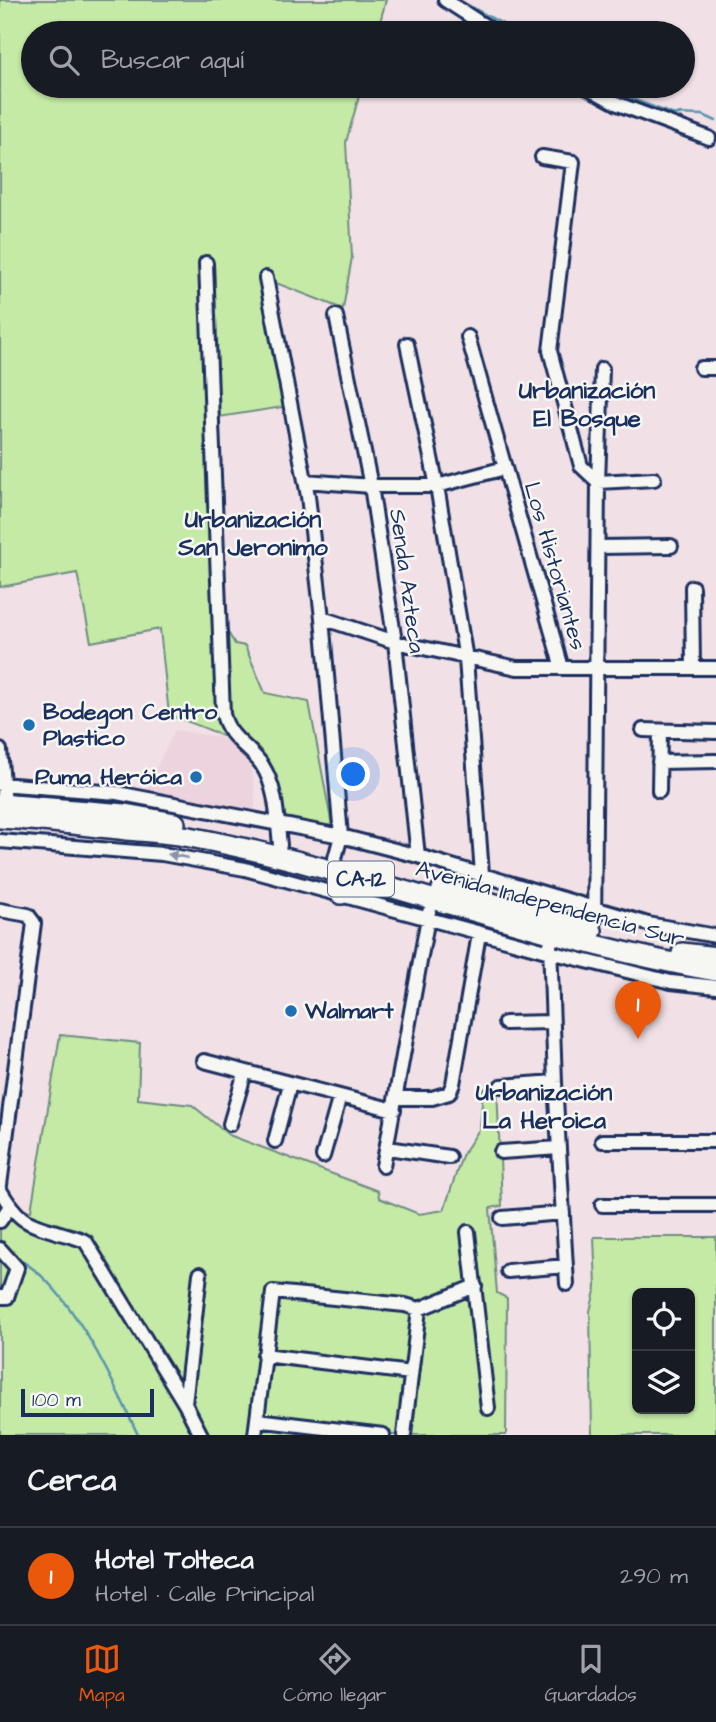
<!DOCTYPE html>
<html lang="es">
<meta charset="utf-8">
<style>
:root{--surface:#171b24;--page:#20242c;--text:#f1f3f6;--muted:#9ea1a6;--line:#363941;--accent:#ea580c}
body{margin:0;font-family:"Architects Daughter",sans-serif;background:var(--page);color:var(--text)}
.controls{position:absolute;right:21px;bottom:21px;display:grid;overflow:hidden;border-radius:10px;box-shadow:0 2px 5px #0004}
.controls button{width:63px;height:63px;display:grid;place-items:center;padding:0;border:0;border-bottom:2px solid var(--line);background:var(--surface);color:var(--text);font:35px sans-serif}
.scale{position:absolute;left:21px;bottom:18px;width:133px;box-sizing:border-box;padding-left:7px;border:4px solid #1b2f5e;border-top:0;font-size:19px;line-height:24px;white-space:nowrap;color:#1b2f5e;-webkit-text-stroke:5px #f6f6f2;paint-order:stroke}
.you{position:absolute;left:354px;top:775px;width:24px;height:24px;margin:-18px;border:5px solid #fff;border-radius:50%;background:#1a73e8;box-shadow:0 0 0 10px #1a73e833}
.badge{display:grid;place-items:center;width:46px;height:46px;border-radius:50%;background:var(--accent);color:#fff;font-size:23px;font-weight:700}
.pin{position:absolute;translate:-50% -58px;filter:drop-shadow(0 2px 4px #0008)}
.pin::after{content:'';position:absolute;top:37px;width:24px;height:21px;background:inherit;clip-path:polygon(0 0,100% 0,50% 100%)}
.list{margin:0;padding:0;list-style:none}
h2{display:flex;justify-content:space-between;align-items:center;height:91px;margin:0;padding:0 28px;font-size:30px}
h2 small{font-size:23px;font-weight:400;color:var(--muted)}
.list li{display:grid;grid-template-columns:46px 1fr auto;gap:21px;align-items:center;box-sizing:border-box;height:98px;padding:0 28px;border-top:2px solid var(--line)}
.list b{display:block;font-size:26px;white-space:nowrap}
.list p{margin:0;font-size:23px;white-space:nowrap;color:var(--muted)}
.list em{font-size:23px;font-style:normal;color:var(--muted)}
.icon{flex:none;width:38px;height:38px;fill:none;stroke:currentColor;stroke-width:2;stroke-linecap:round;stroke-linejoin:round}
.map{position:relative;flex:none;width:716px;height:1435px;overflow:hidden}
.search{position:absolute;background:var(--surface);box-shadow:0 2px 5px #0004;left:21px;right:21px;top:21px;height:77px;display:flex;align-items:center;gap:18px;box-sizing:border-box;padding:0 24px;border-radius:38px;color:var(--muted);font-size:26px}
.sheet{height:189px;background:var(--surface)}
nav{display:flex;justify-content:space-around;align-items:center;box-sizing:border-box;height:98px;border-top:2px solid var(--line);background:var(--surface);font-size:19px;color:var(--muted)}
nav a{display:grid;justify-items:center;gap:4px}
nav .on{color:var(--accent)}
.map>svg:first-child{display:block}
.built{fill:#edd3de}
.green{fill:#c4eaa5;stroke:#708c82;stroke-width:2;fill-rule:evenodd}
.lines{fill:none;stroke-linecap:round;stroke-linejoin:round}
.stream{stroke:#5c95ae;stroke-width:2.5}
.minor-casing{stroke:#1b2f5e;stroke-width:18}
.highway-casing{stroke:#1b2f5e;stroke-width:24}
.minor{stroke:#f6f6f2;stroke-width:12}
.highway{stroke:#f6f6f2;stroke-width:19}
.oneway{fill:#8892a8}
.poi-dot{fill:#1f6fb2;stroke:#f6f6f2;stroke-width:2.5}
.labels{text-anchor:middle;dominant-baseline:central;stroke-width:5;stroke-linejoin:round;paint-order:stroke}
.shield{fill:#f6f6f2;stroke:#5d6b8a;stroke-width:2}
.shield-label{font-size:21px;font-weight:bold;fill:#1b2f5e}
.street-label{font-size:23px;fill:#1b2f5e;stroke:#f6f6f2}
.poi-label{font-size:23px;font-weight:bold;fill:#1b2f5e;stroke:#f6f6f2;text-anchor:start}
.neighbourhood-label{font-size:24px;font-weight:bold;fill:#1b2f5e;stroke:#f6f6f2}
</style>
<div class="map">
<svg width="716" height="1435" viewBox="0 0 716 1435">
<rect width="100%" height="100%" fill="#f1e1e6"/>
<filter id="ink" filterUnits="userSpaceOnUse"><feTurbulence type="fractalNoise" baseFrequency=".0143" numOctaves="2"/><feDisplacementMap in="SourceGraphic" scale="14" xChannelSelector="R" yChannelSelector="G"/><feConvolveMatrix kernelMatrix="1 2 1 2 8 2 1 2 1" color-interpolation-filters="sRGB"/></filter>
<g filter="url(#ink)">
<path class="built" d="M 175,730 L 218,737 L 236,746 L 247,759 L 250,768 L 255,788 L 255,810 L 223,812 L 170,808 L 172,816 L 137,806 Z"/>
<path class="green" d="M 0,0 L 386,0 L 377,33 L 33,33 L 33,86 L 362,86 L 346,142 L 352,257 L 343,309 L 266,279 L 283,407 L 212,418 L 220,619 L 235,644 L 245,646 L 265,693 L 309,702 L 333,831 L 270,812 C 273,803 269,795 266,786 C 249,739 212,731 169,715 L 160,629 L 91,642 L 77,573 L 0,587 Z
M 60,1035 L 140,1043 L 138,1099 L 192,1105 L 229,1135 L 378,1191 L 379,1198 L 419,1214 L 444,1210 L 462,1156 L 480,1128 L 483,1089 L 497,1086 L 502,1206 L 490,1208 L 497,1293 L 507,1298 L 506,1435 L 0,1435 L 0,1207 L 31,1211 Z
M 594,1237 L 716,1237 L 716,1435 L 592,1435 L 590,1311 L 596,1287 ZM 637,1293 L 690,1293 L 690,1409 L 637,1409 Z"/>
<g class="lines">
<path class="stream" d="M 459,0 L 519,33
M 598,86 L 672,114 L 703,115 L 716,121
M 16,1258 C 69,1283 114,1383 138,1435"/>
<g class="minor-casing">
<path id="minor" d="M 445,0 L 496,33
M 585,86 L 618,104 L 709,138
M 542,157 L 573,162 L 550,351 L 581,466 L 598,482 L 654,479
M 206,263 L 223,714 C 228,738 249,746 262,765 C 277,788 277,819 280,845
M 266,278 L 308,496 L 322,618 L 341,836 L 335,858
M 336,316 L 371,486 L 395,642 L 418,856
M 468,337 L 505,468
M 407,344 L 437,486 L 466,659 L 482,874
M 701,368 L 716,368
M 305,481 L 371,486 L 437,486 L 505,468 L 562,668
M 599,547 L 671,546
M 692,587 L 693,667
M 322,618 L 395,642 L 517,668 L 716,668
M 643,730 L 716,732
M 0,750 L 5,804
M 659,762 L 716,761
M 0,784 L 117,793 L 341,836 L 418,856 L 648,924 L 716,936
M 659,791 L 660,731
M 0,841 L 162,854 L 245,869 L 550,952 L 671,982 L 716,987
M 0,910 L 28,915 L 34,923 L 0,1185
M 594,931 L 598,482 L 602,369
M 550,944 L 555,1082 L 567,1284
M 505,1023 L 552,1022
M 204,1061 L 394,1110
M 501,1086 L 555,1082
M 396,1098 L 432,1098 L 449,1093 L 453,1084 L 479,934
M 230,1124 L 245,1072
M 275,1141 L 290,1084
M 602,1141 L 716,1141
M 388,1148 L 449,1157
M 501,1152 L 559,1148
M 323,1156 L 340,1096
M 383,1166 L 429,912
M 0,1190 C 19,1222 26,1223 60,1233 C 69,1236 78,1237 86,1242 L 185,1404 L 201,1435
M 602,1205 L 716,1205
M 502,1218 L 563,1213
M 0,1221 L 10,1206
M 468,1232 L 488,1408
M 0,1249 L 17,1268 L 7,1297 L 0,1297
M 508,1271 L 566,1266
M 264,1355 L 411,1373
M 185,1404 L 200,1274
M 257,1420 L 383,1435
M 255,1435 L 273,1292 L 405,1305 L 419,1309 L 475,1286
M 404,1435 L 419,1309"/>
</g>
<g class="highway-casing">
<path id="highway" d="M 0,804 L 125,814 L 175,823
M 0,818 C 43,820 85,826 127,830 C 148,832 169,833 190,837 C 368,871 537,940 716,971
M 442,889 L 592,931
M 341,894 L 362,887 L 377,885
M 682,953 L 716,957"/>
</g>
<use href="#minor" class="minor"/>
<use href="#highway" class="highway"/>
</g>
<defs><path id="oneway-solid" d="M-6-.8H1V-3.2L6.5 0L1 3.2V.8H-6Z" transform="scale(1.75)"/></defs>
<use class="oneway" href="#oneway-solid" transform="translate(178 856) rotate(-170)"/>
</g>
<g class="poi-dot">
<circle cx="29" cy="725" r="7"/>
<circle cx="196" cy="777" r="7"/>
<circle cx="291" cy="1011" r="7"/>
</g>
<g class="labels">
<rect class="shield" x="328" y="861.5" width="66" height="35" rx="5"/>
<g class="shield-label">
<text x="361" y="879">CA-12</text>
</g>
<g class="street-label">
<text transform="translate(555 566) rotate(74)">Los Historiantes</text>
<text transform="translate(407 581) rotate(82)">Senda Azteca</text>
<text transform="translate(550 904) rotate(15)">Avenida Independencia Sur</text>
</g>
<g class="poi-label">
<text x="43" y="712">Bodegon Centro<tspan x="43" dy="26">Plastico</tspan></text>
<text x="182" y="777" text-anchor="end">Puma Heróica</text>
<text x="305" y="1011">Walmart</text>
</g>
<g class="neighbourhood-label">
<text x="587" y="391">Urbanización<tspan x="587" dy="28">El Bosque</tspan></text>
<text x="253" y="520">Urbanización<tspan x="253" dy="28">San Jeronimo</tspan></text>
<text x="544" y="1093">Urbanización<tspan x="544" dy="28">La Heroica</tspan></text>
</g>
</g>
</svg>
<div class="controls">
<button><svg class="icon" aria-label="locate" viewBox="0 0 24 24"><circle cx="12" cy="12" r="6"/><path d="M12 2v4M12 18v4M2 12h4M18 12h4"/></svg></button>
<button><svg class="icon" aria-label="layers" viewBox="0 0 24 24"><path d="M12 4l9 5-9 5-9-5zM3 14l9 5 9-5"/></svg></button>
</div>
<div class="scale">100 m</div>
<div class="you"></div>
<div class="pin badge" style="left:638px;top:1039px">1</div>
<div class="search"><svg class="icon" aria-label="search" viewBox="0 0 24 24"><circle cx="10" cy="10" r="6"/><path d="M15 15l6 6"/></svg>Buscar aquí</div>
</div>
<section class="sheet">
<h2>Cerca<small></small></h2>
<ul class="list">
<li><span class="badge">1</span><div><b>Hotel Tolteca</b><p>Hotel · Calle Principal</p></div><em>290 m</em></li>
</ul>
</section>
<nav>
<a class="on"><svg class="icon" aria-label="map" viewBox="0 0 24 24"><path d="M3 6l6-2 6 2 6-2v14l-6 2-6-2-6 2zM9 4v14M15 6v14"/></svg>Mapa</a>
<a><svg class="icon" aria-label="directions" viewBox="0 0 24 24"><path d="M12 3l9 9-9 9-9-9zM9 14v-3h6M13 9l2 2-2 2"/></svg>Cómo llegar</a>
<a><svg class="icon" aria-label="saved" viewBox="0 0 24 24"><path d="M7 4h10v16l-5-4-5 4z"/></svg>Guardados</a>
</nav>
